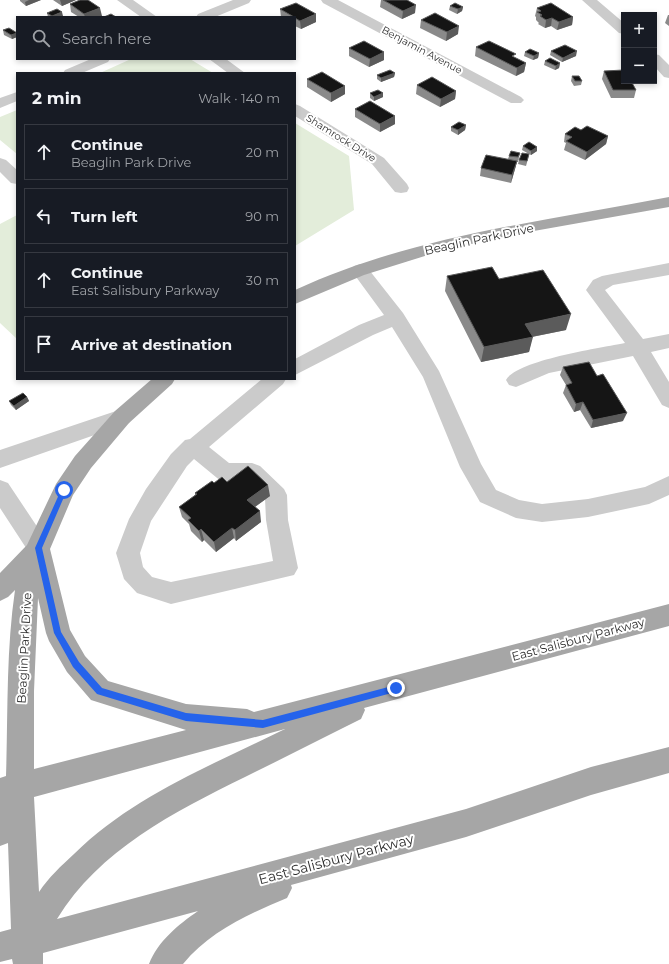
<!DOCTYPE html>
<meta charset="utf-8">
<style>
:root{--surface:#171b24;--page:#242831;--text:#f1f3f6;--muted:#9ea1a6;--line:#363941}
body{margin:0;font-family:Montserrat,sans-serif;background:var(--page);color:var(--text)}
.controls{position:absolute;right:12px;top:12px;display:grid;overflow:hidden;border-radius:0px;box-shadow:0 2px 6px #0003}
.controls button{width:36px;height:36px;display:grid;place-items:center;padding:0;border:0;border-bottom:1px solid var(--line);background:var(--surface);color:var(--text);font:20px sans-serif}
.stop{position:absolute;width:12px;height:12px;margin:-9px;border:3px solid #2563eb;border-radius:50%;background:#fff}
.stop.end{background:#2563eb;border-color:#fff;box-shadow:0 1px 4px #0008}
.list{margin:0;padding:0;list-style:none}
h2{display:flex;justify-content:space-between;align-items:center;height:52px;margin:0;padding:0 16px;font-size:17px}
h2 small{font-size:13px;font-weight:400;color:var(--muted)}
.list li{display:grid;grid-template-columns:26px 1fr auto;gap:12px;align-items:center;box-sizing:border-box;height:56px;margin:0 8px 8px;padding:0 8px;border:1px solid var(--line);border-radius:0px}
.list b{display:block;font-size:15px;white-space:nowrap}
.list p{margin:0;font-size:13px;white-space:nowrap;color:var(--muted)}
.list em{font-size:13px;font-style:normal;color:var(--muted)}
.icon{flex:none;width:22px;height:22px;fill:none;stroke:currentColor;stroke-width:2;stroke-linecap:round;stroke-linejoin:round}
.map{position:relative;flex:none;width:669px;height:964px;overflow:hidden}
.search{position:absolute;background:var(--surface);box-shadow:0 2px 6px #0003;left:16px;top:16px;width:280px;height:44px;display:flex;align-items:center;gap:10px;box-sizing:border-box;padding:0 14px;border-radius:0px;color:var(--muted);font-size:15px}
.panel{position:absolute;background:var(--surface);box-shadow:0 2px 6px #0003;left:16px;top:72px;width:280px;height:308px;border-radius:0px}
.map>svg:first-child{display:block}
.green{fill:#e3edda}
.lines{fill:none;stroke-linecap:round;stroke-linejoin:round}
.minor{fill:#cbcbcb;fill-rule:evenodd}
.major{fill:#a6a6a6;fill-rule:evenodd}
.wall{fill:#8a8a8a}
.shaded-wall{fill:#5b5b5b}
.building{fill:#151515;stroke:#5b5b5b}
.route{fill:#2563eb}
.labels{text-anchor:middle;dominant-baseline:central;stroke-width:4;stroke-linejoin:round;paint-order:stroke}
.far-street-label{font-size:10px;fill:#2e2e2e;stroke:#fff}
.street-label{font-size:12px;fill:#2e2e2e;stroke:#fff}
.near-street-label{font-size:14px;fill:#2e2e2e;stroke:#fff}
</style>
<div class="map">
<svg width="669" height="964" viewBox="0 0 669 964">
<rect width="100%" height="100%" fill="#fff"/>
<path class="green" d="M 131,59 L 190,59 L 213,73 L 100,73 Z
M 17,110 L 17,154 L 0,140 L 0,117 Z
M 295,123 L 349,156 L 354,210 L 295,246 Z
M 17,215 L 17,339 L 0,323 L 0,224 Z"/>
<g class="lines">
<path class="minor" d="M 117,0 L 133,0 L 157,17 L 141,17 Z
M 233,0 L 251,0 L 249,3 L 215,17 L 196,17 L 198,14 Z
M 321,0 L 338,0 L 521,97 L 524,100 L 521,103 L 511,103 L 323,3 Z
M 582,0 L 597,0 L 624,23 L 624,34 L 619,33 Z
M 654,54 L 659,55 L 669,65 L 669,78 L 664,77 L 654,66 Z
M 91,59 L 110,59 L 108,62 L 82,73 L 63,73 L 65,70 Z
M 209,59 L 226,59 L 245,73 L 228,73 Z
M 17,92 L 17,101 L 0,108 L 0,98 Z
M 295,104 L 300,106 L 384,158 L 407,184 L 409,188 L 407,192 L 401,193 L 395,192 L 372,164 L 295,116 Z
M 0,158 L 6,160 L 17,170 L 17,184 L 11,183 L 0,172 Z
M 669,263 L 669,275 L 613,285 L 605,290 L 643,339 L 669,334 L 669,348 L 651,352 L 669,382 L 669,408 L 662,405 L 633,356 L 549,373 L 516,387 L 509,385 L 506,380 C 517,360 601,348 625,343 L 586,290 L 593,280 L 602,276 Z
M 360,264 L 366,266 L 403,313 L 439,371 L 481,464 L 496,490 L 519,500 L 542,504 L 588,499 L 645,487 L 669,476 L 669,495 L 649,504 L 588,517 L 542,522 L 516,518 L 480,502 L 460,467 L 423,377 L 392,327 L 373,335 L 295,375 L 295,359 L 359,325 L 384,315 L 351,270 L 354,266 Z
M 262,379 L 286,379 L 283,384 L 209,447 L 229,463 L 252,463 L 260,466 L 284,489 L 287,495 L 288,520 L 298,568 L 294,575 L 171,604 L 137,593 L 124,579 L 116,553 L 129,519 L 146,489 L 171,454 L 185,440 L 190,439 ZM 194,459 L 228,487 L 236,490 L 244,487 L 247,481 L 265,498 L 266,520 L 273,561 L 171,582 L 152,577 L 143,567 L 140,553 L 151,521 L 187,466 Z
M 122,409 L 129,411 L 132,417 L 129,423 L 0,468 L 0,450 Z
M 0,480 L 8,483 L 46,540 L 50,547 L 46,554 L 38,557 L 30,554 L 0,508 Z"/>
<path class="major" d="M 669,197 L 669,207 L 517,234 L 444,250 L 364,275 L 295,304 L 295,290 C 414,235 542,222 669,197 Z
M 152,379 L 175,379 L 172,384 L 129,423 L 91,468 L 73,495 L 50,549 L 70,630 L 85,656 L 108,681 L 186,704 L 247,709 L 254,712 L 669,604 L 669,626 L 364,708 L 365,710 L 361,719 C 322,738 284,758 245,777 C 174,812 99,850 57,919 L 466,809 L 591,767 L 669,747 L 669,773 L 591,795 L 466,837 L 291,885 L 292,888 L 287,898 C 249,914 210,931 183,964 L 149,964 C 158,941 178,925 198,911 L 43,953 L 43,964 L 13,964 L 12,959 L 0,962 L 0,932 L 11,929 L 8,843 L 0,846 L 0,778 L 6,776 C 8,715 6,651 15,590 L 8,597 L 0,601 L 0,573 L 27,545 L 56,484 L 75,456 L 115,411 ZM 38,598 L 46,633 L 49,641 L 67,672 L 91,700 L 186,730 L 34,769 L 34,691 ZM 285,729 C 212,765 133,796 74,854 C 61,866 49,877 39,892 L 34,797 Z"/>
</g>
<path class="wall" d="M 20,0 L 41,0 L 26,6 L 20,1 Z
M 53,0 L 76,0 L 62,6 Z
M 381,0 L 407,0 L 415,13 L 402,19 L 380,7 Z
M 70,4 L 102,16 L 99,17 L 79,17 L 71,12 Z
M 450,6 L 463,7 L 462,11 L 457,14 L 449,10 Z
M 537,8 L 573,17 L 572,25 L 557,30 L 551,26 L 545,28 L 538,24 L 539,23 L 536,20 L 536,17 L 535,16 Z
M 280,9 L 316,22 L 301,29 L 295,26 L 295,17 L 281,17 Z
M 47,13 L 63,16 L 60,17 L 48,17 Z
M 668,15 L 669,15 L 669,26 L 665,23 Z
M 421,20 L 458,34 L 446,41 L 420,28 Z
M 3,30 L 17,33 L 17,37 L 12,39 L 4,35 Z
M 476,47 L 526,63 L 524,72 L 516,76 L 475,56 Z
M 349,48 L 384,52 L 384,60 L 369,67 L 349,56 Z
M 551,51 L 576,56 L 562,62 L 550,55 Z
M 525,52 L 539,53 L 538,58 L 533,60 L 524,56 Z
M 545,61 L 560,63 L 559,68 L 555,70 L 544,65 Z
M 604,71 L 636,90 L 634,98 L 611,98 L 602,79 Z
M 395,73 L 394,77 L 381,82 L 377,79 L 377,75 Z
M 572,76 L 582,81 L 581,85 L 574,86 L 571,81 Z
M 307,79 L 345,94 L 331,102 L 307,87 Z
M 417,85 L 456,91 L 455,99 L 440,107 L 416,94 Z
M 370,93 L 383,93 L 383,97 L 374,101 L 370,98 Z
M 355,109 L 395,124 L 380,132 L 355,117 Z
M 466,125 L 465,130 L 458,135 L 451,131 L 451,127 Z
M 565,134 L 608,136 L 606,144 L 585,160 L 564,150 L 566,143 L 564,142 Z
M 523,146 L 537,147 L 537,151 L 531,155 L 529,154 L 528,159 L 526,166 L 518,164 L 519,160 L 529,154 L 522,150 Z
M 520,153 L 518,162 L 517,162 L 511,183 L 480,176 L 481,168 L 508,159 L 509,156 Z
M 447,276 L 499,279 L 566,330 L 532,337 L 529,352 L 481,362 L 445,291 Z
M 563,367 L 623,421 L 591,428 L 580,410 L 574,412 L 563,393 L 566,385 L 560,375 Z
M 27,397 L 29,401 L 16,410 L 11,405 L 9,401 Z
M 227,482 L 270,496 L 255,507 L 261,522 L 236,541 L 234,538 L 216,552 L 204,540 L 202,542 L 191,531 L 189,524 L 182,517 L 179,507 L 195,495 L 195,493 L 214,483 Z"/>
<path class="shaded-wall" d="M 29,0 L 41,0 L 26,6 L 25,2 Z
M 60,0 L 76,0 L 62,6 Z
M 416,5 L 415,13 L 402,19 L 403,11 Z
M 463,7 L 462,11 L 457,14 L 458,9 Z
M 100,8 L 102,16 L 99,17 L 85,17 L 84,14 Z
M 62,12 L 63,16 L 60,17 L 52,17 L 52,16 Z
M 316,14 L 316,22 L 301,29 L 300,21 Z
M 573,17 L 572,25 L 557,30 L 559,22 Z
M 552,18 L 551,26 L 545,28 L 546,20 Z
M 459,26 L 458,34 L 446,41 L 447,32 Z
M 17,33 L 17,37 L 12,39 L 11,35 Z
M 577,51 L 576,56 L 562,62 L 563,58 Z
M 384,52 L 384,60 L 369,67 L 370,59 Z
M 539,53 L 538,58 L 533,60 L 534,56 Z
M 526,63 L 524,72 L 516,76 L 517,68 Z
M 560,63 L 559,68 L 555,70 L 556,66 Z
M 395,73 L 394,77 L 381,82 L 381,78 Z
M 345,86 L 345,94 L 331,102 L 331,93 Z
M 456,91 L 455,99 L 440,107 L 441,99 Z
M 383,93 L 383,97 L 374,101 L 374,97 Z
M 395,116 L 395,124 L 380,132 L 380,124 Z
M 466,125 L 465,130 L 458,135 L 458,130 Z
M 608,136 L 606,144 L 585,160 L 587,152 Z
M 537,147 L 537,151 L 531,155 L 531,151 Z
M 517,161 L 515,169 L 511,183 L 512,175 Z
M 571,314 L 566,330 L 521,339 L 525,324 Z
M 533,337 L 529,352 L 481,362 L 484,347 Z
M 27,397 L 29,401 L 16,410 L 14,406 Z
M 583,402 L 580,410 L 574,412 L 576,404 Z
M 627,413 L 623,421 L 591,428 L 593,420 Z
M 268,485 L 270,496 L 249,511 L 247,500 Z
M 260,511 L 261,522 L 236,541 L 235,530 Z
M 232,528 L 234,538 L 216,552 L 214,542 Z
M 201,529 L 204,540 L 202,542 L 199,531 Z"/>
<path class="building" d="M 80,0 L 88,0 L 100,8 L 84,14 L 70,4 Z
M 383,0 L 407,0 L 416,5 L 403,11 Z
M 296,3 L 316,14 L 300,21 L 295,18 L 295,17 L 294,17 L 280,9 Z
M 455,3 L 463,7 L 458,9 L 450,6 Z
M 551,3 L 573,17 L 559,22 L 552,18 L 546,20 L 540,16 L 542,15 L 537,12 L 541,11 L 537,8 Z
M 57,9 L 62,12 L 52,16 L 47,13 Z
M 435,13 L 459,26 L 447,32 L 421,20 Z
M 111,14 L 116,17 L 104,17 Z
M 9,28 L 17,33 L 11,35 L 3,30 Z
M 364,41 L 384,52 L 370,59 L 349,48 Z
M 489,41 L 516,54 L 512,56 L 526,63 L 517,68 L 476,47 Z
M 565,45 L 577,51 L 563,58 L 551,51 Z
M 530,49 L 539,53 L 534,56 L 525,52 Z
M 550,58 L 560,63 L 556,66 L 545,61 Z
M 390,70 L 395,73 L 381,78 L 377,75 Z
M 624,70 L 624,81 L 631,81 L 636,90 L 613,90 L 604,71 Z
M 322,72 L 345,86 L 331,93 L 307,79 Z
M 572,76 L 579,76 L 582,81 L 575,81 Z
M 432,77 L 456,91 L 441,99 L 417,85 Z
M 378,90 L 383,93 L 374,97 L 370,93 Z
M 370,101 L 395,116 L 380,124 L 355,109 Z
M 459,122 L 466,125 L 458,130 L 451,127 Z
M 587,126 L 608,136 L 587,152 L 566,141 L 572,137 L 565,134 L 575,127 L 581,130 Z
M 529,142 L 537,147 L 531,151 L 523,146 Z
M 511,151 L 520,153 L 518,157 L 509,156 Z
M 522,153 L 529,154 L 527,161 L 519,160 Z
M 486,155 L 517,161 L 512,175 L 481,168 Z
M 492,267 L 499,279 L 543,270 L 571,314 L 525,324 L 533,337 L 484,347 L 447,276 Z
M 589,362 L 597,376 L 603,374 L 627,413 L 593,420 L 583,402 L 576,404 L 566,385 L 572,383 L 563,367 Z
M 23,393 L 27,397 L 14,406 L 9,401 Z
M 248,466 L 268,485 L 247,500 L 260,511 L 235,530 L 232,528 L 214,542 L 201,529 L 199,531 L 188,520 L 191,518 L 179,507 L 197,494 L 195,493 L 212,481 L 214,483 L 222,477 L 227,482 Z"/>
<path class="route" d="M 64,487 L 67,490 L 42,548 L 61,632 L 79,662 L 102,688 L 186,713 L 263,720 L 396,685 L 399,686 L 399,691 L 263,728 L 186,721 L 97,694 L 73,667 L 54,633 L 35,548 L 61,490 Z"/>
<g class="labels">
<g class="far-street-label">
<text transform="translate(422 50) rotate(28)">Benjamin Avenue</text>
<text transform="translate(341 138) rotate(32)">Shamrock Drive</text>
</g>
<g class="street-label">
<text transform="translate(479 239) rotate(-12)">Beaglin Park Drive</text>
<text transform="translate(578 639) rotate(-15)">East Salisbury Parkway</text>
<text transform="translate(24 648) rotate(-87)">Beaglin Park Drive</text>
</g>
<g class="near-street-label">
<text transform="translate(336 859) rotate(-15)">East Salisbury Parkway</text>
</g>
</g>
</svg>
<div class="controls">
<button>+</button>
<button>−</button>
</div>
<div class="stop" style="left:64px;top:490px"></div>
<div class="stop end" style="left:396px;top:688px"></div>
<div class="search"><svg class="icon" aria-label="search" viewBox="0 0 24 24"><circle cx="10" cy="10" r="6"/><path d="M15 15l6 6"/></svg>Search here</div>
<section class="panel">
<h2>2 min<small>Walk · 140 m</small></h2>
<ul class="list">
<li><svg class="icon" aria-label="ahead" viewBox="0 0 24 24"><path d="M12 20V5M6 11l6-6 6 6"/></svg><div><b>Continue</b><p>Beaglin Park Drive</p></div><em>20 m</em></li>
<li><svg class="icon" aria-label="left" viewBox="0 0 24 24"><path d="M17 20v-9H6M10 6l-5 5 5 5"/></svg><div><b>Turn left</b></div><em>90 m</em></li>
<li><svg class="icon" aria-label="ahead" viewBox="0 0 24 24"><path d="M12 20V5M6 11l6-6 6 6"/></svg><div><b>Continue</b><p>East Salisbury Parkway</p></div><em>30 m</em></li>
<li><svg class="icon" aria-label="arrive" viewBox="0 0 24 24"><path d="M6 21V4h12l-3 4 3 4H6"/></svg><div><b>Arrive at destination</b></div></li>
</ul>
</section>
</div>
